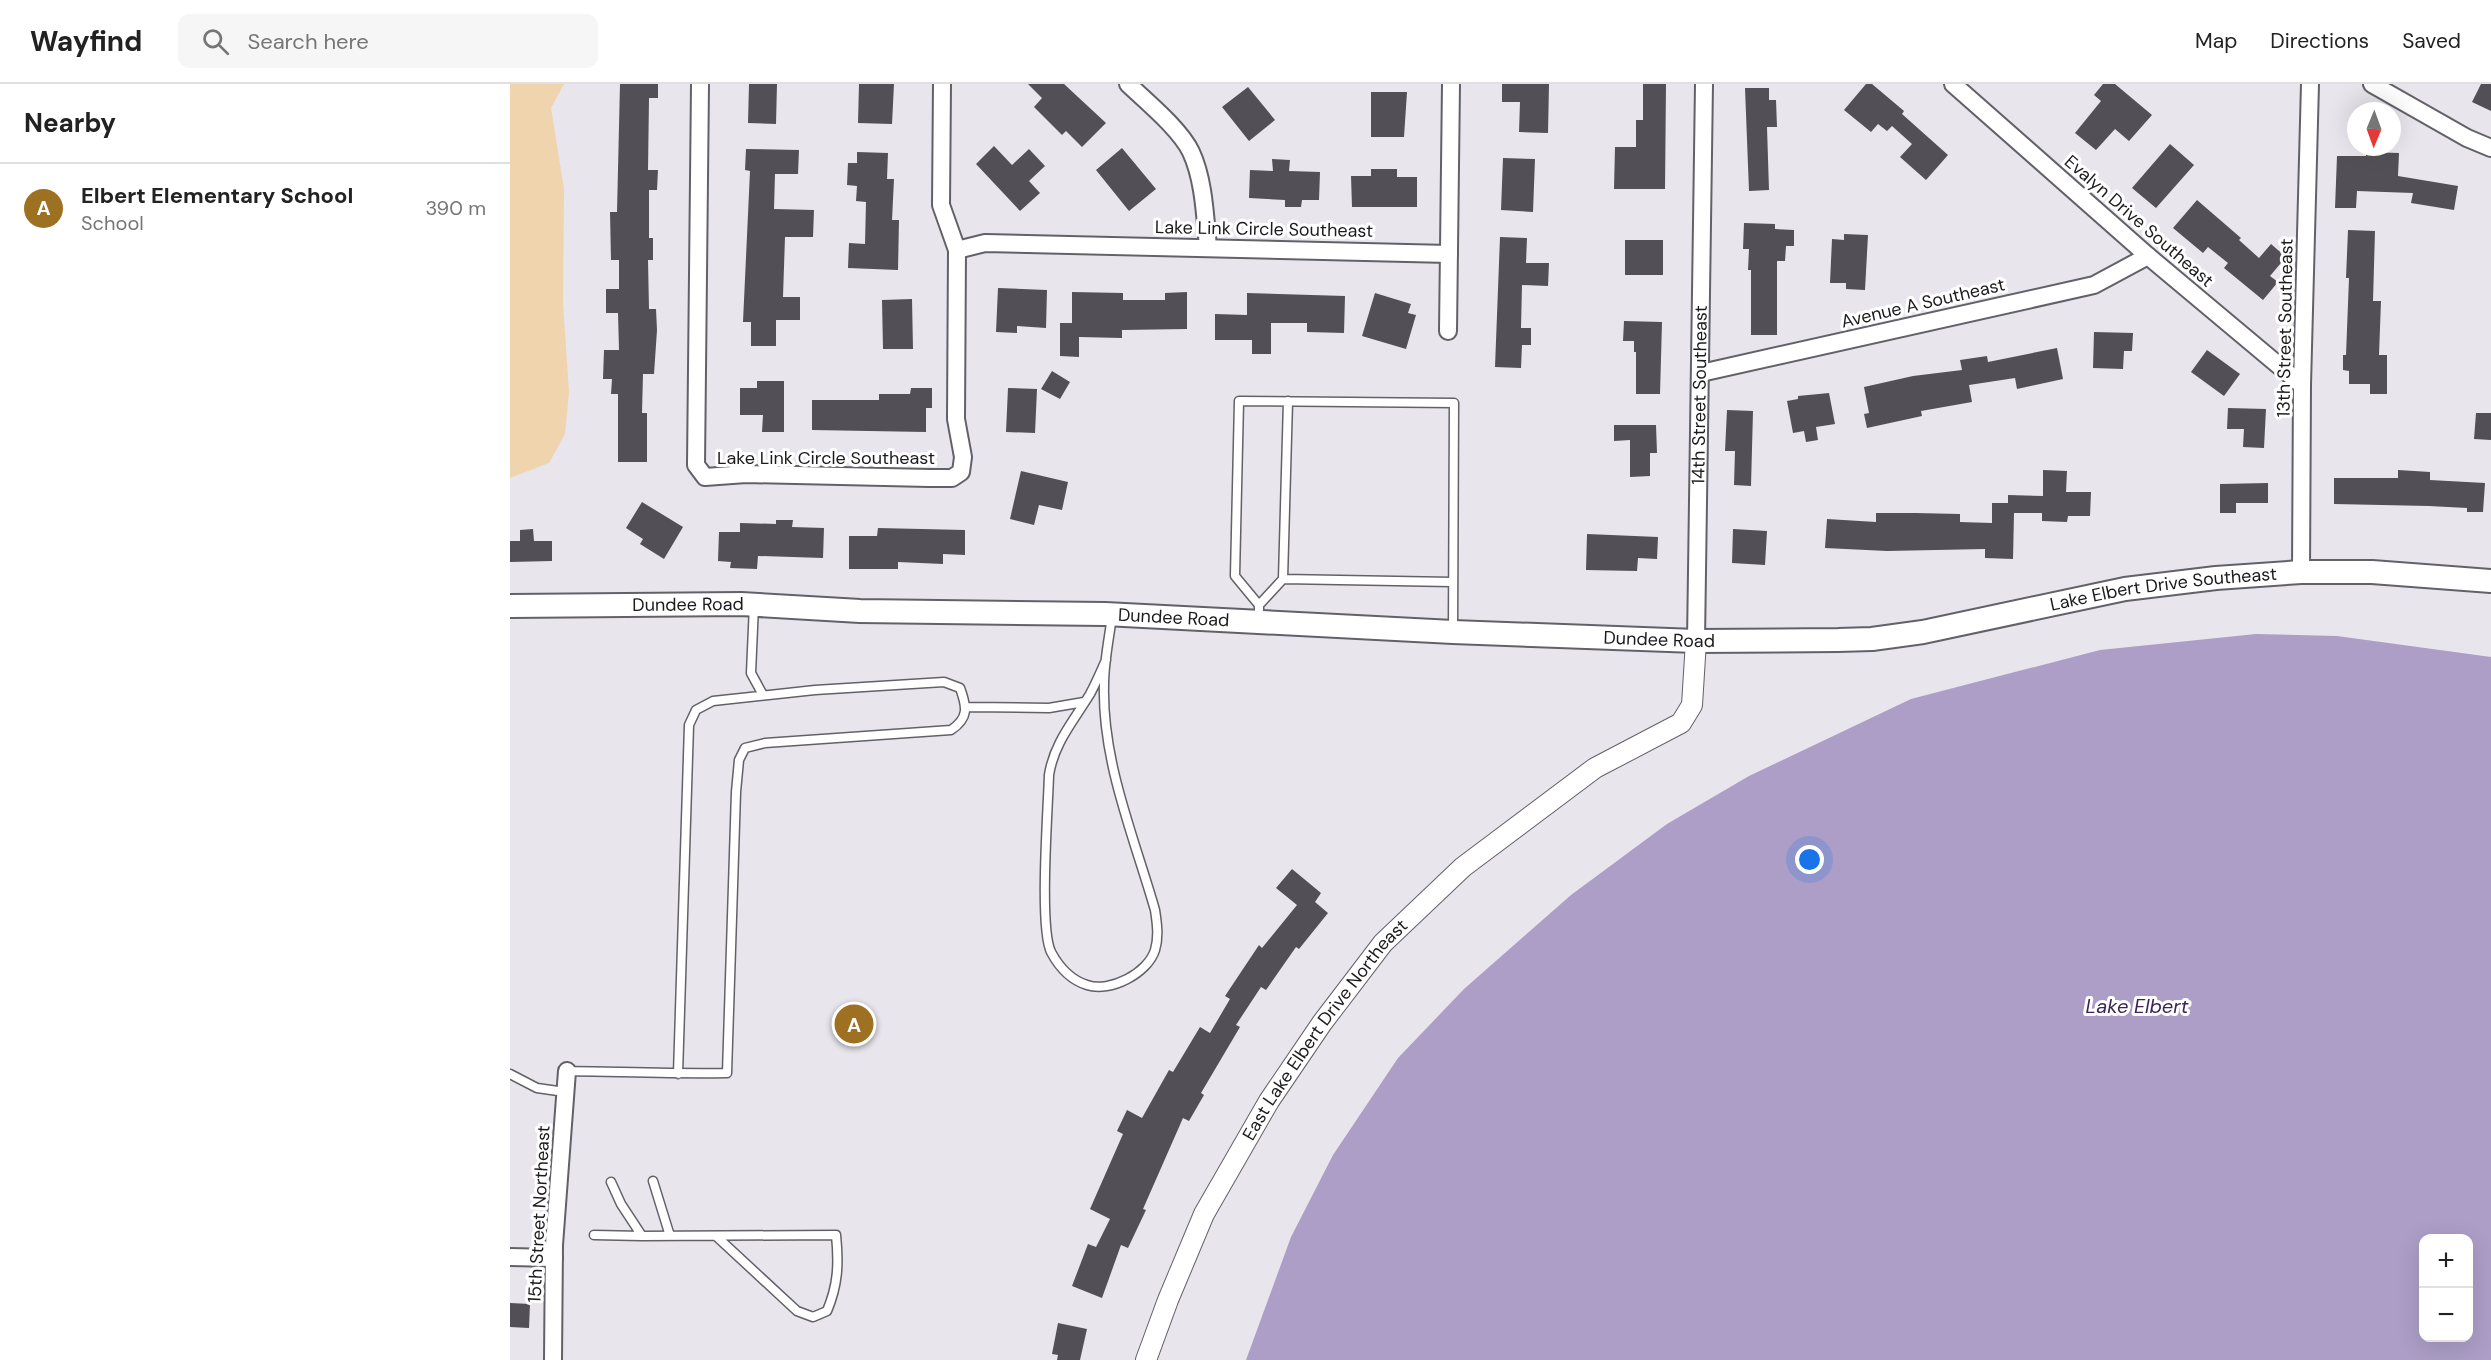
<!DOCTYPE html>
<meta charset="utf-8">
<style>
:root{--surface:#fff;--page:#f6f6f6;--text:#222;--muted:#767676;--line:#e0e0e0;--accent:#9e7122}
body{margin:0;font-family:"DM Sans",sans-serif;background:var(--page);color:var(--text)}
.controls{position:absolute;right:18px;bottom:18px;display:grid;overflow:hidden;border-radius:12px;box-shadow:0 6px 24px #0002}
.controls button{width:54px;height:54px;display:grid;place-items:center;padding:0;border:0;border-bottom:2px solid var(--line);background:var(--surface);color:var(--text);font:30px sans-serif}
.compass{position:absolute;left:1837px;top:18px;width:54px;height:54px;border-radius:50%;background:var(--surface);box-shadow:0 6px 24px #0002;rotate:181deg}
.you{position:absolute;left:1300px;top:776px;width:21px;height:21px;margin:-15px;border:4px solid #fff;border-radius:50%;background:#1a73e8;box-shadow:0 0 0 9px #1a73e833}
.badge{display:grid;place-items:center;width:39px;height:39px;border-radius:50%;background:var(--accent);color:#fff;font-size:20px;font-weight:700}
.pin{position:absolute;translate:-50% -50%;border:3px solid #fff;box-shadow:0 2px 6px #0006}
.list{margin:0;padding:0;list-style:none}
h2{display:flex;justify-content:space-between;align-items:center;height:78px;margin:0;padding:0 24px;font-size:26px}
h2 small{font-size:20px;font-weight:400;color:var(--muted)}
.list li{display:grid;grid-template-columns:39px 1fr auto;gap:18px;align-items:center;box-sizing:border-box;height:90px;padding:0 24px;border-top:2px solid var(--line)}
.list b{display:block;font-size:22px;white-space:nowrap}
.list p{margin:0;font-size:20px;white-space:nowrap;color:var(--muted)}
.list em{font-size:20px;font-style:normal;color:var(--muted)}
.icon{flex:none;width:33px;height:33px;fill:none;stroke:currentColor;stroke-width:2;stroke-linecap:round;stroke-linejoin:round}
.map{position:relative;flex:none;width:1981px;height:1276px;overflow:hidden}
header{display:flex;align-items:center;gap:36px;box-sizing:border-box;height:84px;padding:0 30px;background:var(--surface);border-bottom:2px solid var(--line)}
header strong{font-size:28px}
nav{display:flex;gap:33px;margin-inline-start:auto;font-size:21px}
.search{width:420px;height:54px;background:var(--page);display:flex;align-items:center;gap:15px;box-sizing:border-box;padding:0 21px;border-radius:12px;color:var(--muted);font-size:22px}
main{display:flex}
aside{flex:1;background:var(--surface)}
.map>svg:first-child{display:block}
.green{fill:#efd4ad}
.water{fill:#ac9ec6;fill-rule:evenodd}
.building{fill:#524f56}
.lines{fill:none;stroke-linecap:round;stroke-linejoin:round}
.service-casing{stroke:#636168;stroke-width:11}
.minor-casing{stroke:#636168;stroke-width:20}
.tertiary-casing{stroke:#636168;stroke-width:22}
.secondary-casing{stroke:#636168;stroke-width:26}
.service{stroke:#fff;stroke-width:8}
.minor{stroke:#fff;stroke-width:16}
.tertiary{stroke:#fff;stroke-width:20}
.secondary{stroke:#fff;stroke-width:22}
.labels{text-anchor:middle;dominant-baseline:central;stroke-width:6;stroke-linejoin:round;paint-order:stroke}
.street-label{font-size:18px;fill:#1b1a1c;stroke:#fff}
.water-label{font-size:20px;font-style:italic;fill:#3b2558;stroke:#fff}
</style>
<header>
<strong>Wayfind</strong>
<div class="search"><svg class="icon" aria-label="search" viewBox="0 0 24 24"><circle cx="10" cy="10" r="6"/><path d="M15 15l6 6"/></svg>Search here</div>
<nav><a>Map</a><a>Directions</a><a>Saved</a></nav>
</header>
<main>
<aside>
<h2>Nearby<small></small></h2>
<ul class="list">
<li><span class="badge">A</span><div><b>Elbert Elementary School</b><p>School</p></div><em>390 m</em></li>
</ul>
</aside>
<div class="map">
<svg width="1981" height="1276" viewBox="0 0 1981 1276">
<rect width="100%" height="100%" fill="#e8e5ed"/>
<path class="green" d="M 0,0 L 54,0 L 41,24 L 54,105 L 53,219 L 59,308 L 55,350 L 39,379 L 0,394 Z"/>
<path class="water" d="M 1746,550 L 1827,552 L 1981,573 L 1981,1276 L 736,1276 L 781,1153 L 823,1071 L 888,974 L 954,905 L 1061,811 L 1157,740 L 1239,692 L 1401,615 L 1590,566 ZM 1914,1154 L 1958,1154 L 1958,1254 L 1914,1254 Z"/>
<path class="building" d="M 110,0 L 148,0 L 148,14 L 139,14 L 138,86 L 148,86 L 147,106 L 139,106 L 139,154 L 143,154 L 143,176 L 138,176 L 139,225 L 146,225 L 147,246 L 144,290 L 133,290 L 132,329 L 137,329 L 137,378 L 108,378 L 108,310 L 101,310 L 102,295 L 93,295 L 94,266 L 109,266 L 108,229 L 96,229 L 96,205 L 109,205 L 109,176 L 101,176 L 100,128 L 107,128 Z
M 239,0 L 267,0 L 266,40 L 238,39 Z
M 349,0 L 384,0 L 382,40 L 348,39 Z
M 518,0 L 554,0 L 596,39 L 572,63 L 556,47 L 552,51 L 524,23 L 532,14 Z
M 992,0 L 1039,0 L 1038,49 L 1009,48 L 1010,18 L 992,18 Z
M 1133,0 L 1156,0 L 1155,105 L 1104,105 L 1105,63 L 1126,63 L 1126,36 L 1133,36 Z
M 1356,0 L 1362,0 L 1394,27 L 1392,30 L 1438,71 L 1416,96 L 1390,73 L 1402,60 L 1382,42 L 1377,47 L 1368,40 L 1361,48 L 1334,26 Z
M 1593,0 L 1605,0 L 1642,31 L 1619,57 L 1605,45 L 1586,66 L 1565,49 L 1591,17 L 1584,11 Z
M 1971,0 L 1981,0 L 1981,27 L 1962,18 Z
M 738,3 L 765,36 L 739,57 L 712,23 Z
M 1235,4 L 1259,4 L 1259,16 L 1266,16 L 1267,43 L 1257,43 L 1259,106 L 1239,107 Z
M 861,8 L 897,8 L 894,53 L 861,53 Z
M 1660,60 L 1684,81 L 1646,124 L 1622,104 Z
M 484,62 L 502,81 L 519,65 L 535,82 L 519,97 L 530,109 L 510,127 L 466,80 Z
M 612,64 L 646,105 L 619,127 L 586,86 Z
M 236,65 L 289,66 L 288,90 L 265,90 L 264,125 L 304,126 L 303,153 L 275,153 L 273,213 L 290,213 L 290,236 L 266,236 L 266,262 L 241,262 L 241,238 L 233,238 L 240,87 L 235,86 Z
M 347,68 L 378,69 L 377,95 L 384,95 L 382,136 L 389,136 L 388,186 L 338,184 L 339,159 L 355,160 L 356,118 L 346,117 L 347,102 L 337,101 L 338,79 L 347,79 Z
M 1856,68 L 1889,69 L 1888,92 L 1948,102 L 1944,126 L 1901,119 L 1903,109 L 1847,107 L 1846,124 L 1825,124 L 1827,72 L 1856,72 Z
M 993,74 L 1025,75 L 1023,128 L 991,126 Z
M 762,75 L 780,76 L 779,87 L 810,88 L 809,116 L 792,116 L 791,123 L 775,123 L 775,116 L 739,114 L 740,86 L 763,87 Z
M 861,85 L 887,85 L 887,93 L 907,93 L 907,123 L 842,123 L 841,92 L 861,92 Z
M 1687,116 L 1731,154 L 1729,156 L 1749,174 L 1761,160 L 1776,173 L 1760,192 L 1768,198 L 1753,216 L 1714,184 L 1718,179 L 1698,163 L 1693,169 L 1663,144 Z
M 1234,139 L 1265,140 L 1265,145 L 1284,146 L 1284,162 L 1276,162 L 1275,177 L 1267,177 L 1267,251 L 1241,251 L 1241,186 L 1238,186 L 1239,165 L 1233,165 Z
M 1838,146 L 1865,147 L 1863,217 L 1871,217 L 1869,271 L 1877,271 L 1877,310 L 1860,310 L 1860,300 L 1839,300 L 1839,287 L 1833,286 L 1833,271 L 1836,271 L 1839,194 L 1836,194 Z
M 1334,150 L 1358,151 L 1355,206 L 1336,205 L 1336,199 L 1320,199 L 1322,155 L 1334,156 Z
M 990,153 L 1017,154 L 1016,179 L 1039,179 L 1038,202 L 1012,201 L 1011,244 L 1021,244 L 1021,261 L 1012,261 L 1011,284 L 985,283 Z
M 1115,156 L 1153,156 L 1153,191 L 1115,191 Z
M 488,204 L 537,206 L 536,244 L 507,242 L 507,249 L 486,248 Z
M 562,208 L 613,209 L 613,216 L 655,216 L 655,209 L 677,208 L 677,245 L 612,246 L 612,254 L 569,253 L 569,273 L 550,272 L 550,239 L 562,239 Z
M 737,209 L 835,212 L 834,249 L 797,248 L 797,239 L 761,239 L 761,270 L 742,270 L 742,256 L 705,256 L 705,230 L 737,231 Z
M 865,209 L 901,220 L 898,229 L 906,231 L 896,265 L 852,252 Z
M 402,215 L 403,265 L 373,265 L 372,216 Z
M 1114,237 L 1152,238 L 1150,310 L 1126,310 L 1126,268 L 1124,268 L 1124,257 L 1113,257 Z
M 1584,248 L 1623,249 L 1622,267 L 1614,267 L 1613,285 L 1583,284 Z
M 1547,264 L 1553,295 L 1507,305 L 1505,294 L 1459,301 L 1462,318 L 1411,327 L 1412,332 L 1357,344 L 1354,330 L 1359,329 L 1354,303 L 1403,292 L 1452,286 L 1450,276 L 1477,272 L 1478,278 Z
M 1697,266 L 1730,290 L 1714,312 L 1681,288 Z
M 542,287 L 560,298 L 550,315 L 531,305 Z
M 247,297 L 274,297 L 274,348 L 252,348 L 253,331 L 230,331 L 230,304 L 247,304 Z
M 401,304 L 422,304 L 422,324 L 416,324 L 416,348 L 302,346 L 302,316 L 369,316 L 369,310 L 400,310 Z
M 498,304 L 527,305 L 525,349 L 496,348 Z
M 1319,309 L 1325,340 L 1306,343 L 1308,356 L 1296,358 L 1294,347 L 1283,349 L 1277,317 L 1288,315 L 1288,312 Z
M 1718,324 L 1756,325 L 1754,364 L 1733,363 L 1734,345 L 1717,345 Z
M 1217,326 L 1243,327 L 1241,402 L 1224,401 L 1225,367 L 1215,367 Z
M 1966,329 L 1981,329 L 1981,356 L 1964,355 Z
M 1104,341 L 1146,341 L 1147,369 L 1140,369 L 1140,392 L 1120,393 L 1120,356 L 1104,357 Z
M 1533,386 L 1557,387 L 1556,408 L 1581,408 L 1580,432 L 1558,432 L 1557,438 L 1532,437 L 1532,429 L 1504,429 L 1503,475 L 1475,474 L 1475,465 L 1377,467 L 1315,464 L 1317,435 L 1366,438 L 1366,429 L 1405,429 L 1450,430 L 1450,438 L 1482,439 L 1482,419 L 1498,419 L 1498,411 L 1533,412 Z
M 1888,386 L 1920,388 L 1920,396 L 1975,399 L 1973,428 L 1957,428 L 1957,424 L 1919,422 L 1824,420 L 1824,394 L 1888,394 Z
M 511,387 L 558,398 L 552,426 L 529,421 L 524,441 L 500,435 Z
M 1758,399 L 1758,419 L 1726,419 L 1726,429 L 1710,429 L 1710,400 Z
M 132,418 L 173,443 L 154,475 L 130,460 L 133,455 L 116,444 Z
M 266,436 L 283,436 L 282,443 L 314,444 L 313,474 L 248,472 L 247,485 L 220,484 L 221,478 L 208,477 L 209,448 L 230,448 L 230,439 L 266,440 Z
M 368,444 L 455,446 L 455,471 L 433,470 L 433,480 L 388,478 L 388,485 L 339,485 L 339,452 L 367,452 Z
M 23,445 L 24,457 L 42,457 L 42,477 L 0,478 L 0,457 L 10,457 L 10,446 Z
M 1223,445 L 1257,447 L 1255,481 L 1222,479 Z
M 1077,450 L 1148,453 L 1147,475 L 1128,474 L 1127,487 L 1076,486 Z
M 782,785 L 811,809 L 805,818 L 818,829 L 789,865 L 786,863 L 756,906 L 751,903 L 726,941 L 730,943 L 691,1009 L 694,1011 L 679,1037 L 673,1034 L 633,1125 L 636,1126 L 618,1164 L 611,1161 L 592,1214 L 562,1202 L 578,1160 L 586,1163 L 600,1135 L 580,1125 L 613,1050 L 607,1047 L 617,1026 L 632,1034 L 659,986 L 663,988 L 690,943 L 700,949 L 720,915 L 715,912 L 749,861 L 752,864 L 787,821 L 766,804 Z
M 0,1219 L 20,1220 L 19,1244 L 0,1243 Z
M 548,1239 L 577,1245 L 570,1276 L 547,1276 L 548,1271 L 542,1270 Z"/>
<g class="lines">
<g class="service-casing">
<path id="service" d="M 773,495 L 942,498
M 244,521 L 241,589 L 253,611
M 749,521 L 773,495 L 778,317
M 749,536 L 749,521 L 725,492 L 729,317 L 944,319 L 943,548
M 596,576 C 591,587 586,599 580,610 C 563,638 544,659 539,691 C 538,726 529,843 541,868 C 549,883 561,896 577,901 C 600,909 638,889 645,866 C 649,853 647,839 645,826 C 624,753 592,678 594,601 C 594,578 599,555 602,532
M 457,623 L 539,624 L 574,618
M 57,987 C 110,988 163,990 217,989 L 226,708 L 229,676 L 235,664 L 255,659 L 441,646 C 459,634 457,623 450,604 L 434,598 L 305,606 L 203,617 L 186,626 L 179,641 L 168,990
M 0,990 L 27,1004 L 55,1008
M 143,1097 L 160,1152
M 101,1098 L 111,1120 L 132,1152 L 326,1151 C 329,1180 328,1201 317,1227 L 303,1233 L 287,1227 L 206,1152
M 84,1151 L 132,1152"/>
</g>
<g class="minor-casing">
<g id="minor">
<path d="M 190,0 L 186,381 L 195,393 L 236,390 L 419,394 L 442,394 L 451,388 L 453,373 L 446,335 L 447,166 L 431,121 L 432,0"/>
<path d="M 618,0 C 637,18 670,45 681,68 C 694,96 695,132 698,163"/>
<path d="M 1443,0 L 1638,172 L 1792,301"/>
<path d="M 1862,0 L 1957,54 L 1981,64"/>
<path d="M 447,166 L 475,159 L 939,170"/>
<path d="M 938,247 L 941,0"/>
<path d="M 1191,289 L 1584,201 L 1638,172"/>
<path d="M 1791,488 L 1792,301 L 1800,0"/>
<path id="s1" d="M 1186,557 L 1194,0"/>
<path d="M 0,1173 L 44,1174"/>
<path d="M 43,1276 L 44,1161 L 57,987"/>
</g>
</g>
<g class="tertiary-casing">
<g id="tertiary">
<path id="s2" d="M 636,1276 L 658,1216 L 694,1130 L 759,1017 L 812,939 L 873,859 L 953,783 L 1085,684 L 1171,639 L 1182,621 L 1186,557"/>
</g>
</g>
<g class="secondary-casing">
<g id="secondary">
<path id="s3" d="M 0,522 L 231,520 L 350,527 L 595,530 L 943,548 L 1186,557 L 1328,556 L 1362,555 L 1413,548 L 1615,505 L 1706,494 L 1791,488 L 1862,488 L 1981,497"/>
</g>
</g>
<use href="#service" class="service"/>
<use href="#minor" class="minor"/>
<use href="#tertiary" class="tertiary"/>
<use href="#secondary" class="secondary"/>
</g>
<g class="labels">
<g class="street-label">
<text transform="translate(1629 137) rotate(41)">Evalyn Drive Southeast</text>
<text transform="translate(754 145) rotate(1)">Lake Link Circle Southeast</text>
<text transform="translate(1413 219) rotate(-13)">Avenue A Southeast</text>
<text transform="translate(1775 244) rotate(-89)">13th Street Southeast</text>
<text stroke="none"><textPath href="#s1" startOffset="246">14th Street Southeast</textPath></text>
<text x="316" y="374">Lake Link Circle Southeast</text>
<text stroke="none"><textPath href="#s3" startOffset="1659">Lake Elbert Drive Southeast</textPath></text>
<text stroke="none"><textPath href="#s3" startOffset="178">Dundee Road</textPath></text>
<text stroke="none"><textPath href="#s3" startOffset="664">Dundee Road</textPath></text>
<text stroke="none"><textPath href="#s3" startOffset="1150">Dundee Road</textPath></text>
<text stroke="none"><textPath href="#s2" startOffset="378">East Lake Elbert Drive Northeast</textPath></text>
<text transform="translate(29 1130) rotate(-87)">15th Street Northeast</text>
</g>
<g class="water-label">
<text x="1627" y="922">Lake Elbert</text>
</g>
</g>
</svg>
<div class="controls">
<button>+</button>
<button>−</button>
</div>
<svg class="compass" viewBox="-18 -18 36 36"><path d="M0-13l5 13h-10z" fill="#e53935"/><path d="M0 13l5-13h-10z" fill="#767676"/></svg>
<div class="you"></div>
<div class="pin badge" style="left:344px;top:940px">A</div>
</div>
</main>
